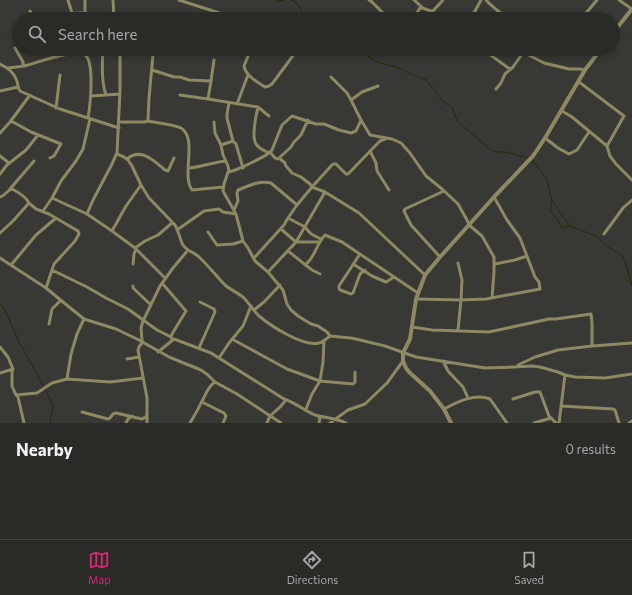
<!DOCTYPE html>
<style>
:root{--surface:#2a2a27;--page:#32322f;--text:#f1f3f6;--muted:#a5a7a7;--line:#464644;--accent:#db2777}
body{margin:0;font-family:Commissioner,sans-serif;background:var(--page);color:var(--text)}
.list{margin:0;padding:0;list-style:none}
h2{display:flex;justify-content:space-between;align-items:center;height:52px;margin:0;padding:0 16px;font-size:17px}
h2 small{font-size:13px;font-weight:400;color:var(--muted)}
.icon{flex:none;width:22px;height:22px;fill:none;stroke:currentColor;stroke-width:2;stroke-linecap:round;stroke-linejoin:round}
.map{position:relative;flex:none;width:632px;height:423px;overflow:hidden}
.search{position:absolute;background:var(--surface);box-shadow:0 2px 6px #0003;left:12px;right:12px;top:12px;height:44px;display:flex;align-items:center;gap:10px;box-sizing:border-box;padding:0 14px;border-radius:22px;color:var(--muted);font-size:15px}
.sheet{height:116px;background:var(--surface)}
nav{display:flex;justify-content:space-around;align-items:center;box-sizing:border-box;height:56px;border-top:1px solid var(--line);background:var(--surface);font-size:11px;color:var(--muted)}
nav a{display:grid;justify-items:center;gap:2px}
nav .on{color:var(--accent)}
.map>svg:first-child{display:block}
.lines{fill:none;stroke-linecap:round;stroke-linejoin:round}
.stream{stroke:#2b2708;stroke-width:1}
.minor{stroke:#8c8963;stroke-width:3}
.tertiary{stroke:#8c8963;stroke-width:4}
</style>
<div class="map">
<svg width="632" height="423" viewBox="0 0 632 423">
<rect width="100%" height="100%" fill="#383834"/>
<g class="lines">
<path class="stream" d="M 277,0 L 278,1 L 284,0
M 291,0 L 297,3 L 303,13 L 312,19
M 361,49 L 374,61 L 399,68 L 411,74 L 426,80 L 443,101 L 453,109 L 457,121 L 491,150 L 498,152 L 505,152 L 529,158
M 532,159 L 547,180 L 552,201 L 570,226 L 598,237 L 608,247 L 622,255 L 626,264 L 632,286
M 552,201 L 550,212 L 557,218 L 562,228 L 570,226
M 0,304 L 4,308 L 19,342 L 37,374 L 53,405 L 50,423"/>
<path class="minor" d="M 68,0 L 72,13 C 80,14 87,11 94,15 L 96,19
M 113,0 L 114,19
M 179,0 L 238,19
M 369,0 L 372,2 L 389,19
M 414,0 L 423,8
M 486,0 C 492,7 501,13 508,19
M 619,0 L 632,9
M 30,11 L 34,19
M 432,11 L 433,15 L 438,19
M 85,13 L 85,0
M 413,19 L 420,8 C 425,7 429,12 433,11 L 443,0
M 469,19 L 475,11 L 481,0
M 581,19 L 597,0
M 15,48 L 23,62 L 23,66
M 54,49 L 57,57
M 103,49 C 102,63 101,82 106,95
M 251,49 L 244,66 C 245,75 257,82 265,87 L 269,86 L 272,84 L 295,53
M 482,49 L 510,69
M 0,64 C 8,68 14,72 17,81 C 18,86 18,88 20,91 L 60,109 L 119,128
M 7,68 C 14,67 21,67 28,65 C 39,62 76,48 85,55 C 95,62 90,107 88,118
M 152,70 L 174,77 L 180,77 L 189,80 L 211,81 L 208,99
M 331,77 L 347,93 L 351,100 L 361,120
M 211,81 L 214,60
M 579,82 L 624,116 L 607,146
M 496,89 L 501,83 L 505,74 L 513,67 L 522,54 L 525,53 L 544,63 L 569,69 L 580,69 L 585,70
M 0,91 L 18,87
M 180,95 L 208,99 L 258,107 L 269,116
M 91,96 L 120,94
M 351,100 L 362,92 L 378,86
M 237,104 L 248,75
M 258,107 C 256,116 251,136 256,144 C 258,148 265,151 269,153
M 56,108 L 60,75
M 562,111 L 572,117 L 607,146 L 610,156 L 616,164 L 632,180
M 147,121 C 154,122 176,125 181,128 C 198,138 181,176 192,190 L 223,187
M 10,122 L 13,122 L 31,132 L 61,144 L 54,156 L 50,158
M 119,122 L 145,122 L 148,120 L 149,98 L 153,55 L 151,49
M 214,122 L 215,133 L 221,145 L 223,155 L 228,166 L 229,172 L 228,172 L 224,184 L 223,191 L 236,214 L 243,241 L 248,248 L 255,261 L 268,272 L 283,290 L 287,304 L 291,310 L 298,316 L 311,324 L 318,326 L 327,332 L 330,336
M 0,133 L 10,122 L 30,95
M 545,138 L 558,148 L 569,154 L 577,150 L 589,132
M 233,141 L 236,144 L 243,168
M 221,145 L 233,141 L 227,118 L 227,114 L 229,103
M 370,151 L 376,163 L 377,171 L 389,190
M 270,152 L 275,158 L 277,159 L 279,158 L 291,147 L 294,142 L 301,135 L 308,120
M 117,154 L 124,157 L 128,160 L 132,166 L 141,185 L 149,198 L 175,225 C 179,232 180,240 183,245 C 187,251 193,252 198,256 C 208,265 216,276 225,285 C 231,290 238,293 243,297 C 249,303 253,310 259,316 C 271,326 303,347 319,343 C 323,342 326,339 330,336 L 351,338 L 360,340 L 385,346 L 416,357 L 485,368 L 514,367 L 532,366 L 540,367 L 558,372 L 565,375 L 575,377 L 605,378 L 632,374
M 0,156 L 9,163
M 279,158 L 285,163 L 286,166 L 292,173 L 301,177 L 310,184 L 312,187 L 325,192 L 359,213 L 425,275
M 127,159 C 141,147 154,161 165,170 L 168,171 L 174,158
M 189,168 C 202,167 213,162 226,161
M 229,172 C 240,169 244,166 253,162 C 260,158 267,156 272,150 L 282,125 L 292,116 L 316,124 L 324,124 L 339,130 L 351,133 L 356,131 L 361,120 L 370,135 L 392,139 L 401,143 L 410,153 L 426,176 L 442,189 L 458,204 L 467,220 L 469,225 L 482,236 L 494,257 L 494,272 L 492,298
M 0,174 L 7,165 L 26,150 L 38,135
M 10,189 L 34,161
M 0,197 C 5,196 7,190 12,189 C 18,192 26,197 29,203 L 13,221 L 0,233
M 52,198 L 87,214 L 112,231 L 135,248 L 165,278
M 29,203 L 36,209 L 49,214 L 78,231 L 79,234 L 75,241 L 54,264 L 46,288
M 234,210 L 238,201 L 237,193 L 238,190 C 248,186 260,180 271,183 L 297,205
M 43,211 L 52,198 L 61,181 L 76,161 L 83,149 L 90,119
M 87,214 L 93,200 L 111,166 L 117,153 L 120,91 L 120,55 L 119,49
M 288,218 L 305,227 L 311,234 L 321,239
M 281,229 L 296,242 L 320,242
M 177,230 L 204,211 L 219,209 L 223,212 L 236,214
M 112,231 L 126,206 L 141,185
M 208,232 L 217,245 L 233,244 L 243,241
M 604,234 L 623,208 L 632,200
M 135,248 L 145,241 L 158,235 L 172,223
M 288,251 L 312,270 L 320,274
M 360,254 L 339,286 L 339,288 L 340,290 L 351,294 L 353,293 L 360,274 L 365,270
M 440,257 L 411,225 L 404,211 L 405,209 L 444,191
M 0,258 L 46,288 L 63,302 L 84,319 L 116,329 L 139,340 L 169,357 L 201,370 L 208,375 L 215,382
M 254,258 L 284,225 L 288,218 L 297,205 L 312,187 L 331,166 L 333,164 L 336,164 L 346,174 L 348,174 L 377,144 L 380,141 L 387,138
M 133,264 L 134,254 L 136,249
M 353,264 L 372,276 L 386,282 L 394,277
M 495,264 L 515,260 L 527,256
M 11,265 L 36,235 L 56,218
M 305,265 C 315,258 316,244 325,235 L 342,242 L 418,293
M 52,270 L 87,287 L 106,298 L 128,309 L 157,330 L 171,337
M 268,272 L 296,242 L 325,192
M 162,283 L 186,311 L 172,334 L 171,338
M 133,286 L 133,288 L 151,305
M 416,299 L 461,300 L 486,299 L 540,289 L 539,282 L 535,277 L 520,238 L 507,220 L 494,197
M 254,310 L 264,302 L 280,285
M 49,324 L 52,309 L 61,300
M 412,327 L 432,330 L 489,332 L 549,319 L 556,319 L 591,314 L 592,323 L 592,346
M 458,330 L 461,300 L 462,280 L 458,263
M 232,339 L 287,369 L 320,381 L 353,384 L 355,382 L 355,372
M 0,347 L 8,357 L 13,369 L 12,371 L 12,386 L 15,393 L 18,397 L 24,423
M 199,348 L 215,312 L 214,309 L 200,302
M 158,352 L 174,339 L 211,353 L 284,399 C 296,403 305,411 315,415 C 325,418 336,418 346,423
M 219,358 L 229,343 L 243,326 L 251,306
M 127,359 L 139,357
M 443,361 L 448,371 L 463,387 L 468,398
M 518,365 L 535,357 L 558,350 L 592,346 L 632,343
M 0,373 L 13,369
M 67,379 L 71,354 L 77,334 L 84,319
M 16,395 L 37,393 L 52,383 L 67,379 L 110,382 L 143,378
M 513,399 L 535,392 L 540,392 L 549,416 L 556,423
M 202,402 L 224,413 L 226,416 L 223,423
M 561,406 L 613,409 L 615,410 L 619,423
M 306,409 L 312,394 L 320,381 L 323,362 L 324,341
M 444,409 C 457,402 475,393 490,399 L 507,423
M 82,412 L 108,419 L 110,418 L 113,414 L 116,413 L 142,419 L 147,416
M 318,416 L 320,418 L 319,423
M 126,423 L 128,419 L 132,416
M 147,423 L 147,398 L 138,350 L 139,347 L 142,343 L 142,340 L 141,328 L 143,321 L 160,286 L 173,268 L 188,250
M 190,423 C 194,416 198,410 201,403 C 206,395 207,387 215,382 L 237,394 L 281,423
M 267,423 L 270,416 L 280,407 L 286,400
M 330,423 L 348,410 L 365,404 L 387,383 L 403,361
M 534,423 L 551,418
M 559,423 L 565,375
M 629,423 L 632,421"/>
<path class="tertiary" d="M 613,33 L 632,9
M 451,423 L 444,409 L 430,391 L 409,372 L 406,368 L 403,361 L 403,353 L 410,339 L 416,299 L 425,275 L 440,257 L 494,197 L 533,156 L 545,138 L 585,70 L 601,49"/>
</g>
</svg>
<div class="search"><svg class="icon" aria-label="search" viewBox="0 0 24 24"><circle cx="10" cy="10" r="6"/><path d="M15 15l6 6"/></svg>Search here</div>
</div>
<section class="sheet">
<h2>Nearby<small>0 results</small></h2>
<ul class="list">
</ul>
</section>
<nav>
<a class="on"><svg class="icon" aria-label="map" viewBox="0 0 24 24"><path d="M3 6l6-2 6 2 6-2v14l-6 2-6-2-6 2zM9 4v14M15 6v14"/></svg>Map</a>
<a><svg class="icon" aria-label="directions" viewBox="0 0 24 24"><path d="M12 3l9 9-9 9-9-9zM9 14v-3h6M13 9l2 2-2 2"/></svg>Directions</a>
<a><svg class="icon" aria-label="saved" viewBox="0 0 24 24"><path d="M7 4h10v16l-5-4-5 4z"/></svg>Saved</a>
</nav>
